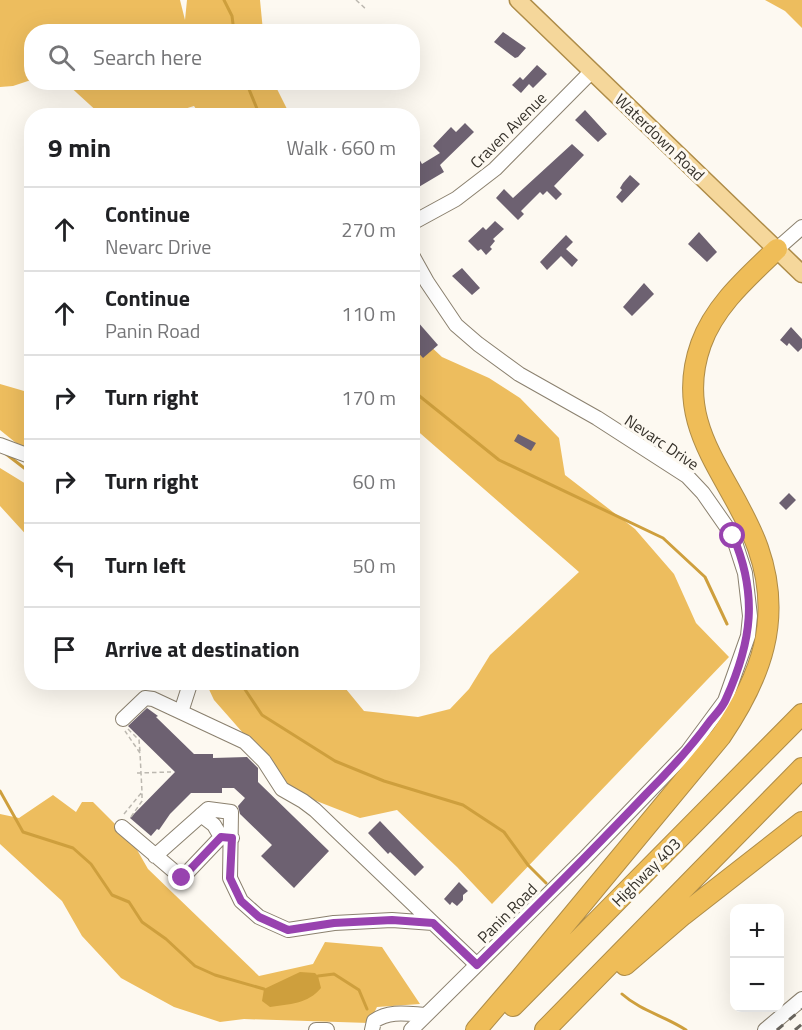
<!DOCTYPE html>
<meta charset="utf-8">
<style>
:root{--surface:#fff;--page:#f2f2f2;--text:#202124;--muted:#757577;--line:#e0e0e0}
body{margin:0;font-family:"Titillium Web",sans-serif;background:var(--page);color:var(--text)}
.controls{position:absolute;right:18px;bottom:18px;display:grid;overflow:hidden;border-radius:12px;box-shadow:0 6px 24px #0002}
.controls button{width:54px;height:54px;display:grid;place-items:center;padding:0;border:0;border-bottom:2px solid var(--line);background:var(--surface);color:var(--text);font:30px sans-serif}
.stop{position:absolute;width:18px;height:18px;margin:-14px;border:4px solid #9842af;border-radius:50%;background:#fff}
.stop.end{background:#9842af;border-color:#fff;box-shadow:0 2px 6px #0008}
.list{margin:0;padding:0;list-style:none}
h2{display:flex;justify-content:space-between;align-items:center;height:78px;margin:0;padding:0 24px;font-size:26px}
h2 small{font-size:20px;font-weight:400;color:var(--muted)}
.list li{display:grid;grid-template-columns:39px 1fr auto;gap:18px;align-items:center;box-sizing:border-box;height:84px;padding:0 24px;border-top:2px solid var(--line)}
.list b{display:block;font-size:22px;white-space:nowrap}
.list p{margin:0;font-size:20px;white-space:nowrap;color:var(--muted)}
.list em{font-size:20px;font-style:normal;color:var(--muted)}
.icon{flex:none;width:33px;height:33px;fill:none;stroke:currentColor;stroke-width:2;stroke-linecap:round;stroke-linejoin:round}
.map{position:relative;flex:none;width:802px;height:1030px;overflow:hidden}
.search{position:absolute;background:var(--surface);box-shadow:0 6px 24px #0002;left:24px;top:24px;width:396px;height:66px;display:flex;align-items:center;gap:15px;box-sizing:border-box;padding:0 21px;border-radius:24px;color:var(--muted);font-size:22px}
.panel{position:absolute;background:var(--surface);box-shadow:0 6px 24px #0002;left:24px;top:108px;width:396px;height:582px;border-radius:24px}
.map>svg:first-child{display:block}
.forest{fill:#edbd5e}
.water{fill:#ce9f3d}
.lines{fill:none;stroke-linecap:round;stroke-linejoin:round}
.stream{stroke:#ce9f3d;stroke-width:3}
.building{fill:#6d6171}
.minor-casing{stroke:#8b816f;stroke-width:16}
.major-casing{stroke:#ae8c48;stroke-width:19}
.highway-casing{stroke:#ae8c48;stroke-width:22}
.path{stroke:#bcb8b0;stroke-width:1.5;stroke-dasharray:4.5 3;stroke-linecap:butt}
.minor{stroke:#fff;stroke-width:14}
.major{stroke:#f5d79b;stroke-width:16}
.highway{stroke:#efbd58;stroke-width:20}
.rail{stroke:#69655e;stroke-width:3;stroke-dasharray:8 8;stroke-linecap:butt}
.route{stroke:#9842af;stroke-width:8}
.labels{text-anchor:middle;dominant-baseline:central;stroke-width:6;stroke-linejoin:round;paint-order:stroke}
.street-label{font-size:16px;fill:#36322b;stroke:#fdf9f1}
</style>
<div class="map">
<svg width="802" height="1030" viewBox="0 0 802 1030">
<rect width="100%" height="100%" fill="#fdf9f1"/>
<path class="forest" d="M 0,0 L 180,0 L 185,20 L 187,0 L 260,0 L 263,31 L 32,32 L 31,80 L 13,86 L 0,87 Z
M 765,0 L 802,0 L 802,28 L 785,11 Z
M 66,83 L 274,83 L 290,115 L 200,115 L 194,106 L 165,115 L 101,115 Z
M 413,330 L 442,357 L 489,378 L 520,398 L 559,438 L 565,475 L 635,529 L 674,574 L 696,623 L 729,657 L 492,904 L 457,867 L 397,810 L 360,818 L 296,793 L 214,700 L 206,683 L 341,683 L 364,711 L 418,717 L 450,709 L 469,689 L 490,655 L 579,572 L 413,427 Z
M 0,384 L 31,393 L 31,455 L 0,430 Z
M 0,468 L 31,487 L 31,540 L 0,506 Z
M 53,795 L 76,812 L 82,802 L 93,802 L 132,841 L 148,869 L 259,976 L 313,964 L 325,942 L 382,947 L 420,1004 L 377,1007 L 369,1023 L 244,1019 L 220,1022 L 174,1007 L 121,978 L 82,936 L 62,901 L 0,844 L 0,814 L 19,818 Z"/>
<path class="water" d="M 300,972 L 315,973 L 318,976 L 321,988 C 308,1004 289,1004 270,1007 L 262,1001 L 264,989 Z"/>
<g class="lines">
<path class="stream" d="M 224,0 L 232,16 L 234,32
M 246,82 L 260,116
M 412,390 L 499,460 L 663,538 L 705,577 L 727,624
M 6,454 L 32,474
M 240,682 L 262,715 L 335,761 L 384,781 L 463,805 L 504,832 L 528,865 L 546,883
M 0,791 L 23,832 L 73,848 L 91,864 L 112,895 L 129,902 L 142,922 L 166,939 L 195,966 L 215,975 L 264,989
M 318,976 L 334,974 L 359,990 L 367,1009
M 622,994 C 641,1011 665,1016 686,1030"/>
</g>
<path class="building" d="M 503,32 L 526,48 L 518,57 L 515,58 L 494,42 Z
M 537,65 L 547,74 L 533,88 L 529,84 L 521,93 L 512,85 L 520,77 L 523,80 Z
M 585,110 L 607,134 L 598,142 L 575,120 Z
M 465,123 L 474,132 L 440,165 L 444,172 L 412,191 L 412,159 L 418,157 L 422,164 L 440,153 L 433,146 L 451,127 L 456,132 Z
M 572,144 L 584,155 L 554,186 L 562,194 L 556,200 L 547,191 L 543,195 L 540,192 L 521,211 L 524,214 L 518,220 L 496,198 L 504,189 L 513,198 Z
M 630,175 L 640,184 L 622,203 L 616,197 L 622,190 L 620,188 L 623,183 Z
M 495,221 L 504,229 L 493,239 L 495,241 L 490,247 L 492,249 L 486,255 L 481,249 L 478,251 L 468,241 L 483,227 L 486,230 Z
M 699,232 L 717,252 L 707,262 L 688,244 Z
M 566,235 L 573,242 L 566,249 L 578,260 L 572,267 L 561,256 L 547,270 L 540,262 Z
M 462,268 L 480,288 L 472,295 L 452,276 Z
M 644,283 L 654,294 L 632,316 L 623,307 Z
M 417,321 L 438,345 L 423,358 L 413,347 L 417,343 L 412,338 L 412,325 Z
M 791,327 L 802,339 L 802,348 L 798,352 L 789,343 L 787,346 L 780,340 Z
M 518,434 L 536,443 L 531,451 L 514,441 Z
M 789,493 L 796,500 L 786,510 L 779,503 Z
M 147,708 L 158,716 L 156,717 L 194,754 L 213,754 L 213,758 L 247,757 L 258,768 L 258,782 L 329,851 L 294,888 L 261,856 L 272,845 L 240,814 L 238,806 L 245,798 L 234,788 L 222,788 L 222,793 L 191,793 L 170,814 L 159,830 L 157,829 L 151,836 L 130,818 L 175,772 L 128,726 Z
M 380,821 L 424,867 L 415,876 L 390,852 L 388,854 L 368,833 Z
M 459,882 L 468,891 L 463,895 L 463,900 L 457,906 L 452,902 L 450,905 L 444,899 Z"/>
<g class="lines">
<g class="minor-casing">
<path id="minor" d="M 412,223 L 456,199 L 495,169 L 591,72
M 777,249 L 802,227
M 0,445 L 32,457
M 181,712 L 190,684
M 123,719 L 145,698 L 153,699 L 245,742 L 264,761 L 282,789 L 303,801 L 315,810 L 433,923
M 201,815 L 214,825 L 221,837
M 122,827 L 182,878 L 221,837 L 232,838
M 155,856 L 208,809 L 231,812 L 230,878 L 241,901 L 259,917 L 288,930 L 334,923 L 392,920 L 433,923 L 477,965
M 316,1030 L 327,1030
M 372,1030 L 374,1021 C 390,1010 408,1014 426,1015
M 411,1030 L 584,859 L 688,751 L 725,701 L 748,636 L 750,616 L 745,573 L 733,536 L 703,493 L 687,476 L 597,418 L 519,374 L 478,344 L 456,325 L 427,282 L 412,255
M 765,1030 L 802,999"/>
</g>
<g class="major-casing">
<path id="major" d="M 518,0 L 802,274"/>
</g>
<g class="highway-casing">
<path id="highway" d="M 625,965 L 683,915 L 802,822
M 513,1006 L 802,714
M 476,1030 L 519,980 L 721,736 C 761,677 783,619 758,548 C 733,477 671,428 701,344 C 715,305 748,277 777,249
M 545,1030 L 802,768"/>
</g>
<path class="path" d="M 356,0 L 367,10
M 128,729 L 139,740 L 140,752
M 137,773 L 171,772
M 124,814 L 142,792 L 140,753 L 125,731
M 131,817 L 142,801 L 142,793"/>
<use href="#minor" class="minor"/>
<use href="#major" class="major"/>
<use href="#highway" class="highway"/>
<path class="rail" d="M 777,1030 L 802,1009
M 795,1030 L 802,1024"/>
</g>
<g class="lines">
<path class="route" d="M 182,878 L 221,837 L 232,838 L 230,878 L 241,901 L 259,917 L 288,930 L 334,923 L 392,920 L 433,923 L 477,965 C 535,908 592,851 647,793 C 670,770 691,747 710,721 C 716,714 723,707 726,699 C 752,641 758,595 733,536"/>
</g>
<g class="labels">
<g class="street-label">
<text transform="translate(508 130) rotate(-45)">Craven Avenue</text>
<text transform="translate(660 137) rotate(44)">Waterdown Road</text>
<text transform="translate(662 442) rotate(34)">Nevarc Drive</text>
<text transform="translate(646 872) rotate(-45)">Highway 403</text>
<text transform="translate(507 913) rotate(-45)">Panin Road</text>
</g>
</g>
</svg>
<div class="controls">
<button>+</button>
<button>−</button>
</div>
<div class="stop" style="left:733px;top:536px"></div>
<div class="stop end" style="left:182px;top:878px"></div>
<div class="search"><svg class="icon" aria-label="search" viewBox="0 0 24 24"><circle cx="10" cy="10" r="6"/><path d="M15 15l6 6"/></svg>Search here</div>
<section class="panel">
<h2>9 min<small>Walk · 660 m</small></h2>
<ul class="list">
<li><svg class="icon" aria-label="ahead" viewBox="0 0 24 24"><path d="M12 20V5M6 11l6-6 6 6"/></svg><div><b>Continue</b><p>Nevarc Drive</p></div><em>270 m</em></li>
<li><svg class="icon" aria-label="ahead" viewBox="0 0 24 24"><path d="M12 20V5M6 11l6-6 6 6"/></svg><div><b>Continue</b><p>Panin Road</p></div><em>110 m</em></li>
<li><svg class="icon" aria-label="right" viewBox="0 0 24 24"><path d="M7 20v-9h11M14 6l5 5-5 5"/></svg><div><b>Turn right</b></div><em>170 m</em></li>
<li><svg class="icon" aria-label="right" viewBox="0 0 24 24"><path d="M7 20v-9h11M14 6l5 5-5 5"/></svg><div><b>Turn right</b></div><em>60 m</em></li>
<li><svg class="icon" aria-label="left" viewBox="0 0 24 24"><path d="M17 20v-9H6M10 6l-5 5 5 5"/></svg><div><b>Turn left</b></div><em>50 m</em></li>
<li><svg class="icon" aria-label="arrive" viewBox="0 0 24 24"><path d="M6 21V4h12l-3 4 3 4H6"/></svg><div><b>Arrive at destination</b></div></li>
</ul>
</section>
</div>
